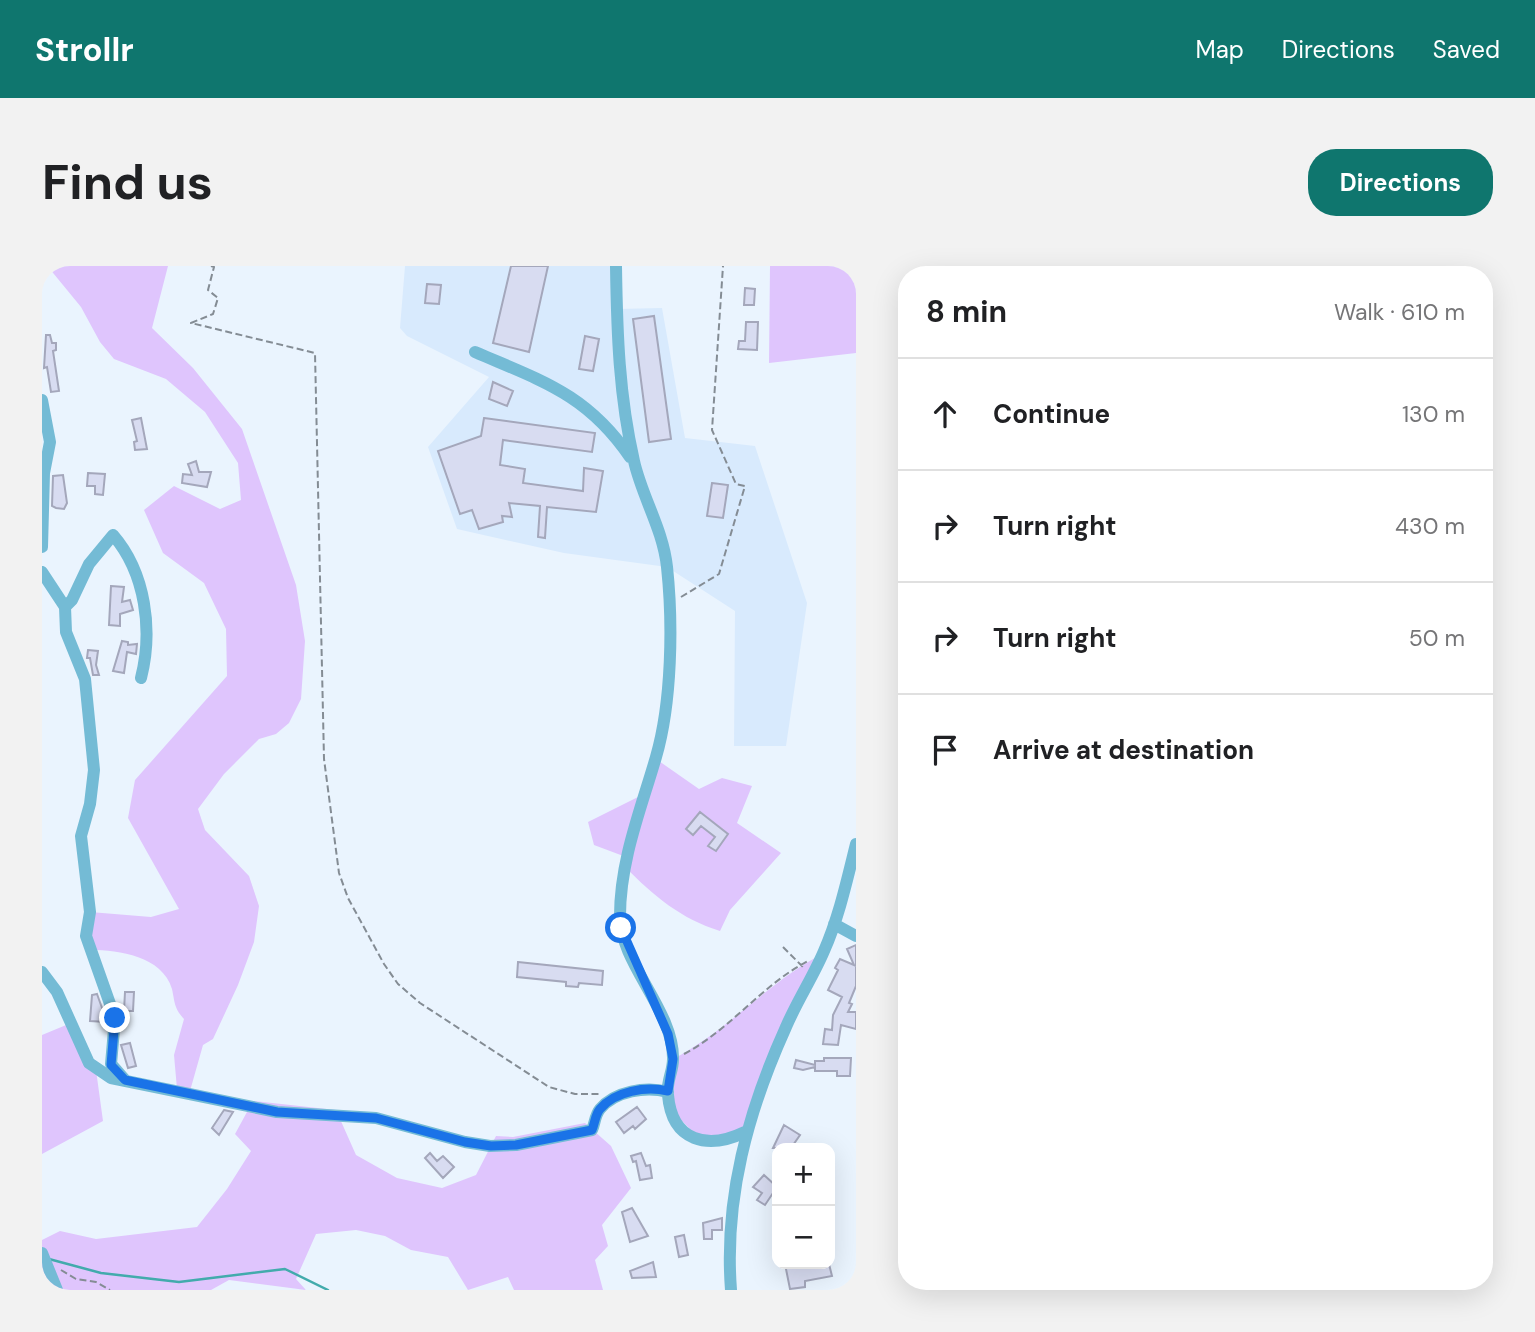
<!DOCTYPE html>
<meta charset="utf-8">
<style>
:root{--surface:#fff;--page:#f2f2f2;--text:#202124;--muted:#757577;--line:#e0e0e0;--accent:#0f766e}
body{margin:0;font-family:"DM Sans",sans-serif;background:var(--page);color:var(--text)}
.controls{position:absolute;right:21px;bottom:21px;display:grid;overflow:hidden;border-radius:14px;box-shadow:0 7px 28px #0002}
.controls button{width:63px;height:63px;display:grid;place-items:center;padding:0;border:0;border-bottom:2px solid var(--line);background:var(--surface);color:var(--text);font:35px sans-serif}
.stop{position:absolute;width:21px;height:21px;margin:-16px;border:5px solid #1a73e8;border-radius:50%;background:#fff}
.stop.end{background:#1a73e8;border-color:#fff;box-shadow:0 2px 7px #0008}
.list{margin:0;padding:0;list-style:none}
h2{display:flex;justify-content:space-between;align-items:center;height:91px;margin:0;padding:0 28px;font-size:30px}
h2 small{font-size:23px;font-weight:400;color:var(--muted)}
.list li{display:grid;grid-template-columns:46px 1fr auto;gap:21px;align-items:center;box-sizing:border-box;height:112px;padding:0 28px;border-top:2px solid var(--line)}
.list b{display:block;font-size:26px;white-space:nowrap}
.list em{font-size:23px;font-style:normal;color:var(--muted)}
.icon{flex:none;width:38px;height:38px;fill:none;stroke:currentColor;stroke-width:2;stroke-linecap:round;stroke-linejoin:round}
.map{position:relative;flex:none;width:814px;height:1024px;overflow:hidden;border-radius:28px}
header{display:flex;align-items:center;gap:42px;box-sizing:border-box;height:98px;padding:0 35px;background:var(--accent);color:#fff}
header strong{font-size:33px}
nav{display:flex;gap:38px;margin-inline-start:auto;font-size:24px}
.intro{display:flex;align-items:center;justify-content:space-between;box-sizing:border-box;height:168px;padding:0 42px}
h1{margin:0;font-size:49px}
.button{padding:18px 32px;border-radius:28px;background:var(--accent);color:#fff;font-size:24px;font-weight:700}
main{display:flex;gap:42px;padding:0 42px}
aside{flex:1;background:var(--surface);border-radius:28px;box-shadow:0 7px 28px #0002}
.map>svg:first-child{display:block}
.built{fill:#d8eafd}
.green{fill:#dfc5fd}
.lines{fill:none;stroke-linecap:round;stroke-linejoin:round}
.stream{stroke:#42abac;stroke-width:2.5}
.building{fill:#d8dcf1;stroke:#a4a7bb;stroke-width:2}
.path{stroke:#848c94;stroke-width:2;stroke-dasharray:7 3.5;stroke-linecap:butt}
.minor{stroke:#74bbd5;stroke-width:12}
.route{stroke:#1a73e8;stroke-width:9}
</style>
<header>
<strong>Strollr</strong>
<nav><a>Map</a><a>Directions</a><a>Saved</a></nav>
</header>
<div class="intro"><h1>Find us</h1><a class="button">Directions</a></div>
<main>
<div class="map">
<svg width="814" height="1024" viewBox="0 0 814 1024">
<rect width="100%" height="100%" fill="#eaf4fe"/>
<path class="built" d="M 363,0 L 574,0 L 575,43 L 620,42 L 643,172 L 713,180 L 765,337 L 744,480 L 692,480 L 693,345 L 625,301 L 522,287 L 415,263 L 386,181 L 447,111 L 365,70 L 358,62 Z"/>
<path class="green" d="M 0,0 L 126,0 L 110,62 L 151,102 L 200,163 L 254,319 L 263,375 L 259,433 L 247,457 L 234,468 L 217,473 L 182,508 L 156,543 L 163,564 L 207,610 L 217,640 L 212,676 L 196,719 L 171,773 L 161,779 L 148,825 L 135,823 L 132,789 L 142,753 C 132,742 133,737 130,723 C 120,690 77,684 49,684 L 48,646 L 109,651 L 137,643 L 86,552 L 93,514 L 185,410 L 184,363 L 162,317 L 121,287 L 102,244 L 132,220 L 178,243 L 199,234 L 196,197 L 163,146 L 124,113 L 72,93 L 58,76 L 39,41 L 7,2 Z
M 728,0 L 814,0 L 814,87 L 727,97 Z
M 614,493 L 657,523 L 680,512 L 710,520 L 695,557 L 739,587 L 688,644 L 678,665 C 639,653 612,630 583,601 L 584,591 L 552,579 L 546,556 L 600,529 Z
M 782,687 L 703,866 L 660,875 L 629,844 L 631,793 C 687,764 727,715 782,687 Z
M 29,757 L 54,804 L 61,855 L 0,888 L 0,769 Z
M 211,835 L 294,844 L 314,889 L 355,912 L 400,922 L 434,909 L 454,870 L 471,871 L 543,857 L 569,880 L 589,922 L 560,959 L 566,980 L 553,994 L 561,1024 L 472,1024 L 466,1011 L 426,1024 L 406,991 L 369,984 L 343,970 L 314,964 L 274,968 L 254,1013 L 264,1024 L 187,1014 L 169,1024 L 0,1024 L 0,974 L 18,965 L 54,973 L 155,961 L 185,923 L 209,885 L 193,868 Z"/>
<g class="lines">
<path class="stream" d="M 7,993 L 59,1007 L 137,1016 L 243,1003 L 286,1024"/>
</g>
<path class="building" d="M 469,0 L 506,0 L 487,86 L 451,77 Z
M 385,18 L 399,19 L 397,38 L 383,37 Z
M 703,22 L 713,23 L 712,39 L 702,39 Z
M 612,50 L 629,173 L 607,176 L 591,53 Z
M 704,56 L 716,56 L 715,84 L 696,83 L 697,75 L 703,75 Z
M 4,69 L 8,69 L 10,77 L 14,77 L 14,84 L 11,85 L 17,125 L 9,126 L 5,101 L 2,102 Z
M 543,70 L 557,73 L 551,105 L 537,103 Z
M 451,116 L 471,125 L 465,140 L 447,133 Z
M 99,152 L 105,183 L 93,184 L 92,176 L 95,175 L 90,154 Z
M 442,152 L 553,167 L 550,186 L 461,174 L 458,199 L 483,203 L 481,217 L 541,225 L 542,202 L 561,205 L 554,246 L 505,241 L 503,272 L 496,271 L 498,240 L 467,237 L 470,251 L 460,250 L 461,256 L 437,263 L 430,244 L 418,248 L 396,185 L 439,170 Z
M 154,195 L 157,206 L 169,206 L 165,221 L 140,217 L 141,208 L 150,209 L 146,198 Z
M 46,207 L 63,208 L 61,229 L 53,228 L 53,220 L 45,220 Z
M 21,209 L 25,237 L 22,243 L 14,242 L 10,240 L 11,210 Z
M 670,217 L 686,219 L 681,252 L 665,250 Z
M 69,320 L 82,321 L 80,336 L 88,334 L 91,344 L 78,348 L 78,360 L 67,359 Z
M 80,375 L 86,376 L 86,379 L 95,378 L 94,388 L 85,386 L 82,407 L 71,405 Z
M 46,384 L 56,385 L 54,399 L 57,409 L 51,409 L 48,392 L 45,392 Z
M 658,546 L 686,568 L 674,585 L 666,580 L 673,571 L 659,560 L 651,569 L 644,563 Z
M 814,679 L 814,720 L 807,737 L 810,738 L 806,746 L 814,746 L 814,763 L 799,759 L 796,779 L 781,778 L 783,763 L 790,764 L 791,749 L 800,731 L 786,724 L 796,704 L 793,702 L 798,693 L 812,699 L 805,683 Z
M 476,696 L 561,705 L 560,719 L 537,717 L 536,721 L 524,720 L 524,716 L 475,711 Z
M 83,726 L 92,726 L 91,745 L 82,745 Z
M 55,728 L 64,753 L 64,756 L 48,755 L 50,729 Z
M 88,777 L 94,800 L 86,802 L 79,779 Z
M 782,792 L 809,792 L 808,810 L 795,810 L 795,805 L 773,805 L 773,801 L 761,804 L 752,802 L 754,794 L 773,799 L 773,795 L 782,795 Z
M 595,841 L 604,853 L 593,863 L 591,860 L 582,867 L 574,856 Z
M 182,844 L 191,846 L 177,869 L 170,862 Z
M 742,859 L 758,869 L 749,882 L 731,882 Z
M 388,887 L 395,895 L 401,890 L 412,901 L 401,912 L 383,892 Z
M 599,887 L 604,900 L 608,899 L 610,912 L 598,914 L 594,895 L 591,896 L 589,890 Z
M 722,909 L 735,921 L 723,939 L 715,934 L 720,927 L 711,921 Z
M 590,942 L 606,970 L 588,976 L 580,946 Z
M 680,952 L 680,964 L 670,964 L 670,973 L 662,973 L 661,957 Z
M 642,969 L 646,989 L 637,991 L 633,971 Z
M 611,996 L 614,1011 L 590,1012 L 588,1005 Z
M 743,998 L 787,998 L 790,1010 L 763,1015 L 763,1021 L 748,1023 Z"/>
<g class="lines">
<path class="path" d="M 169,0 L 172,1 L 166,24 L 176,32 L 171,48 L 149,57 L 273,87 L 282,493 L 297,607 L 306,632 L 342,698 L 356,718 L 378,737 L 507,821 L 533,828 L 558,828
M 639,331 L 677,308 L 703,220 L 694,218 L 670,164 L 681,0
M 741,681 L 761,701
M 642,788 C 689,763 721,718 766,695
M 19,1004 L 34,1013 L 54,1016 L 68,1024"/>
<path class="minor" d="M 574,0 C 575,67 577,130 592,195 C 600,231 621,263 625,301 C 631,357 630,436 614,491 C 599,543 578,594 578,650 C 578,698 632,744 631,793 C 631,806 624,816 626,829 C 630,876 666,884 703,866
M 433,86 C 500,115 545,128 588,191
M 0,134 L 8,176 L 2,207 L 0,281
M 0,306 L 23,341 L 24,366 L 43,413 L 52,504 L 48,538 L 39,570 L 48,646 L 44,670 L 73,752 L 69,798 L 83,814
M 23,341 L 30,334 L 47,298 L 71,269 C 104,307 111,365 99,412
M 792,658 L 814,670
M 0,706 L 15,726 L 47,797 L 69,812 L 235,846 L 334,852 L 423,876 L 448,880 L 474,879 L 550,864 C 553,857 553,849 558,843 C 573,825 604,820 626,826
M 0,987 L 15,1024
M 689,1024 C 682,932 706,845 744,761 C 755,735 771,711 782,685 C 797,651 805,614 814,578"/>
</g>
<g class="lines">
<path class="route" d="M 73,752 L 69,799 L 83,814 L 235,846 L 334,852 L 423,876 L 449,880 L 474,879 L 550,864 C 553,857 553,849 558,843 C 573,825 604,820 626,825 L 631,793 L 626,768 L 579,662"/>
</g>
</svg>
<div class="controls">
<button>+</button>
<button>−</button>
</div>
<div class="stop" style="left:579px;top:662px"></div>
<div class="stop end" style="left:73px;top:752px"></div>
</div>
<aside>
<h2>8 min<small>Walk · 610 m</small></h2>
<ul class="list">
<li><svg class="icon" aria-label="ahead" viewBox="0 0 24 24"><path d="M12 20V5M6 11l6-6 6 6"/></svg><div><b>Continue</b></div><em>130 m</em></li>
<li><svg class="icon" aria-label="right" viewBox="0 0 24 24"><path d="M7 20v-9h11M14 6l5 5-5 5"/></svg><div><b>Turn right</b></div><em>430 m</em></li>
<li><svg class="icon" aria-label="right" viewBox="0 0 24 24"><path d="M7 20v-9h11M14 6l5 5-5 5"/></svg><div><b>Turn right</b></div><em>50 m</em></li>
<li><svg class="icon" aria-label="arrive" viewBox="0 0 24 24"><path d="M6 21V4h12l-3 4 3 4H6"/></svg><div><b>Arrive at destination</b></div></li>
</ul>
</aside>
</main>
